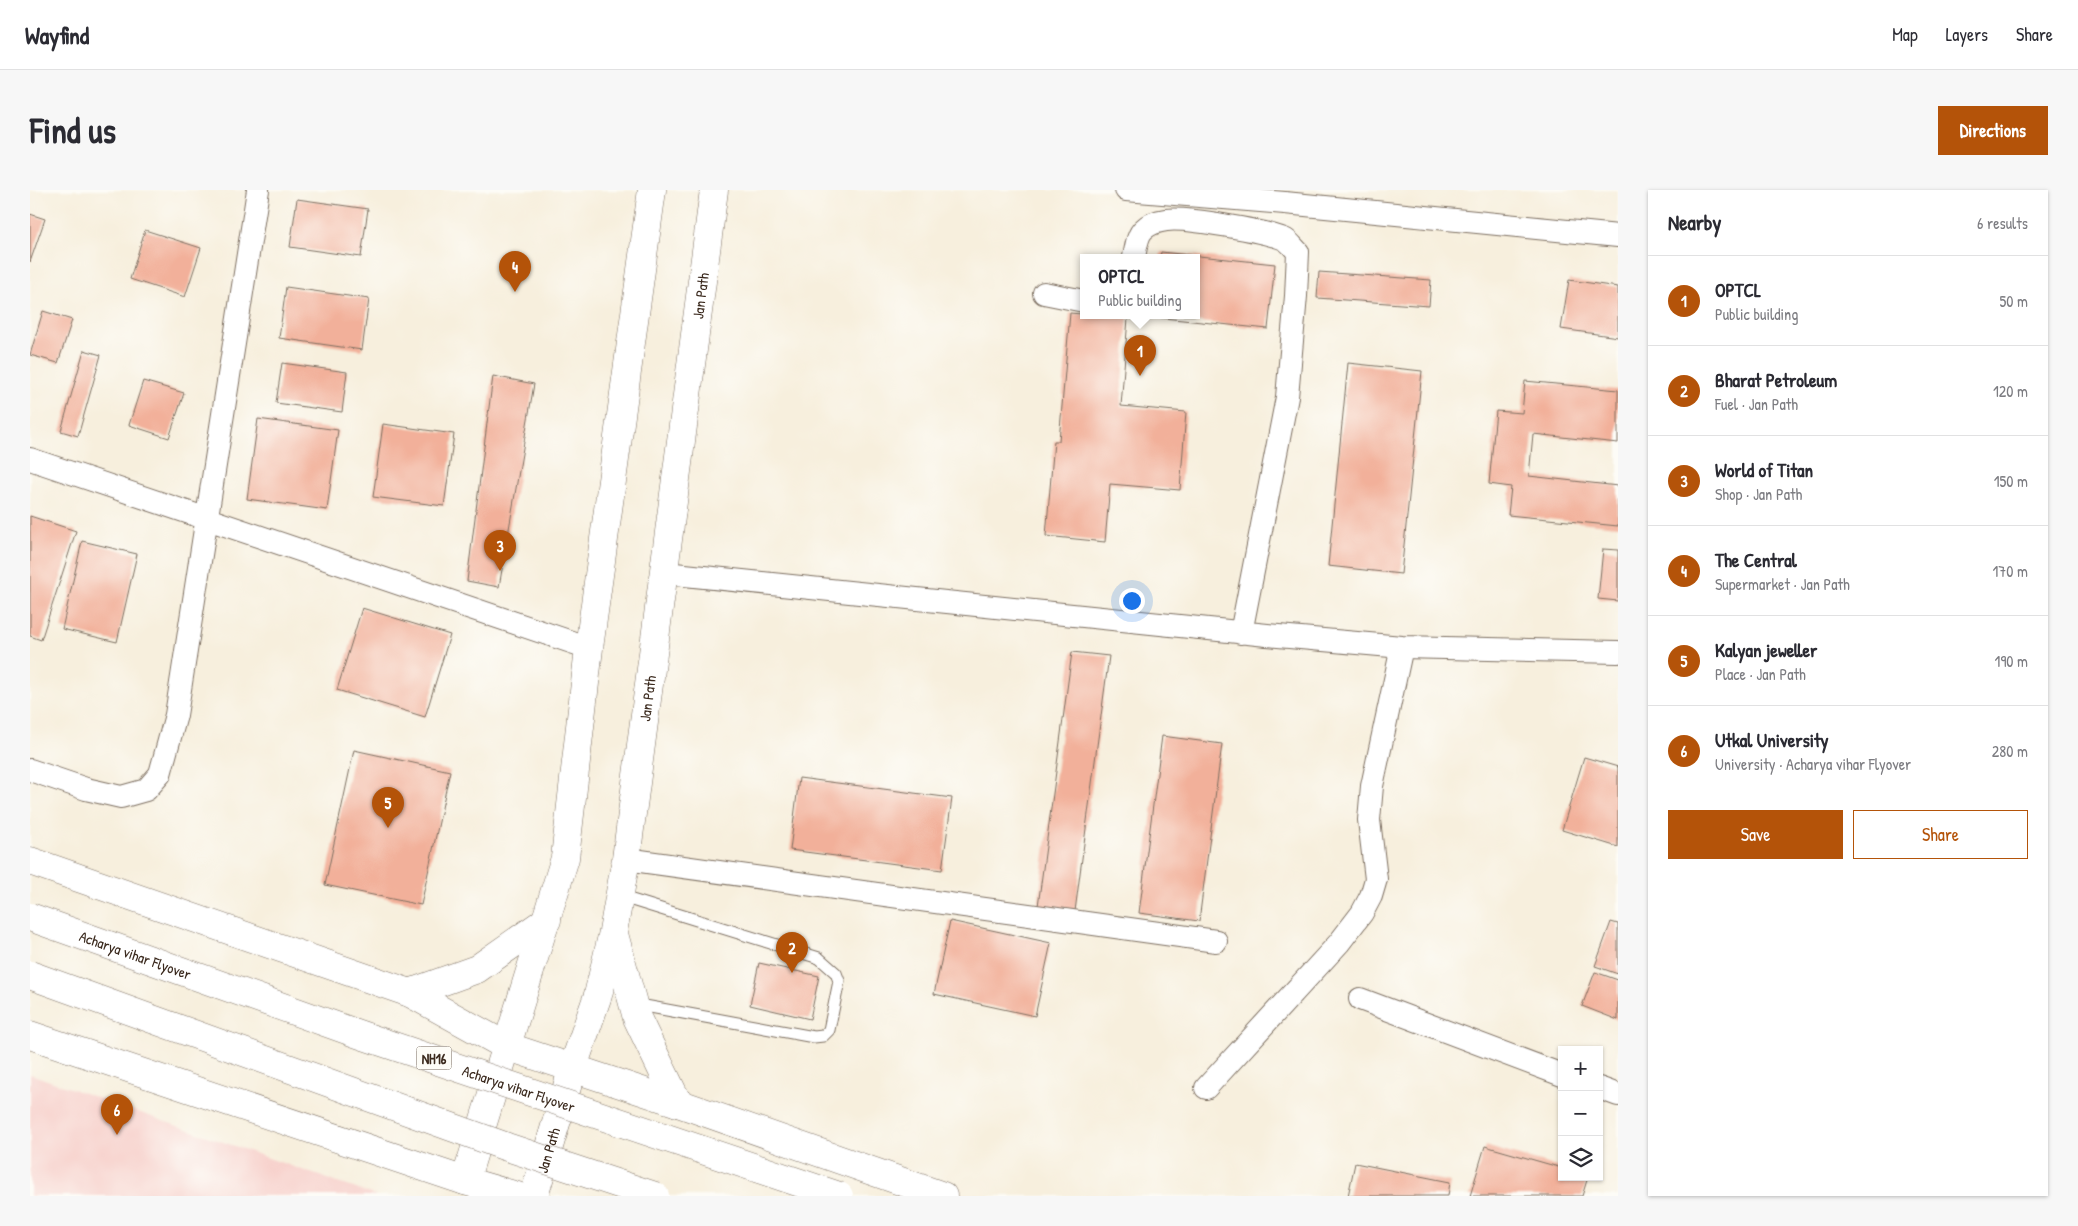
<!DOCTYPE html>
<meta charset="utf-8">
<style>
:root{--surface:#fff;--page:#f7f7f7;--text:#2b2b33;--muted:#7c7c81;--line:#e1e1e2;--accent:#b45309}
body{margin:0;font-family:"Patrick Hand",sans-serif;background:var(--page);color:var(--text)}
.controls{position:absolute;right:15px;bottom:15px;display:grid;overflow:hidden;border-radius:0px;box-shadow:0 1px 4px #0004}
.controls button{width:45px;height:45px;display:grid;place-items:center;padding:0;border:0;border-bottom:1px solid var(--line);background:var(--surface);color:var(--text);font:25px sans-serif}
.you{position:absolute;left:1101px;top:410px;width:18px;height:18px;margin:-12px;border:4px solid #fff;border-radius:50%;background:#1a73e8;box-shadow:0 0 0 8px #1a73e833}
.badge{display:grid;place-items:center;width:32px;height:32px;border-radius:50%;background:var(--accent);color:#fff;font-size:16px;font-weight:700}
.pin{position:absolute;translate:-50% -41px;filter:drop-shadow(0 1px 2px #0008)}
.pin::after{content:'';position:absolute;top:26px;width:18px;height:15px;background:inherit;clip-path:polygon(0 0,100% 0,50% 100%)}
.popup{position:absolute;left:1050px;top:64px;width:120px;height:65px;box-sizing:border-box;display:grid;place-content:center;border-radius:0px;background:var(--surface);filter:drop-shadow(0 1px 4px #0005);font-size:16px;white-space:nowrap;color:var(--muted)}
.popup b{font-size:19px;color:var(--text)}
.popup::after{content:'';position:absolute;left:50%;top:100%;margin-left:-10px;border:10px solid transparent;border-top-color:var(--surface)}
.list{margin:0;padding:0;list-style:none}
h2{display:flex;justify-content:space-between;align-items:center;height:65px;margin:0;padding:0 20px;font-size:21px}
h2 small{font-size:16px;font-weight:400;color:var(--muted)}
.list li{display:grid;grid-template-columns:32px 1fr auto;gap:15px;align-items:center;box-sizing:border-box;height:90px;padding:0 20px;border-top:1px solid var(--line)}
.list b{display:block;font-size:19px;white-space:nowrap}
.list p{margin:0;font-size:16px;white-space:nowrap;color:var(--muted)}
.list em{font-size:16px;font-style:normal;color:var(--muted)}
.actions{display:flex;gap:10px;padding:15px 20px}
.actions a{flex:1;padding:11px 0;border:1px solid var(--accent);border-radius:0px;text-align:center;font-size:18px;color:var(--accent)}
.actions .main{background:var(--accent);color:#fff}
.icon{flex:none;width:28px;height:28px;fill:none;stroke:currentColor;stroke-width:2;stroke-linecap:round;stroke-linejoin:round}
.map{position:relative;flex:none;width:1588px;height:1006px;overflow:hidden;border-radius:0px}
header{display:flex;align-items:center;gap:30px;box-sizing:border-box;height:70px;padding:0 25px;background:var(--surface);border-bottom:1px solid var(--line)}
header strong{font-size:24px}
nav{display:flex;gap:28px;margin-inline-start:auto;font-size:18px}
.intro{display:flex;align-items:center;justify-content:space-between;box-sizing:border-box;height:120px;padding:0 30px}
h1{margin:0;font-size:35px}
.button{padding:12px 22px;border-radius:0px;background:var(--accent);color:#fff;font-size:18px;font-weight:700}
main{display:flex;gap:30px;padding:0 30px}
aside{flex:1;background:var(--surface);border-radius:0px;box-shadow:0 1px 4px #0004}
.map>svg:first-child{display:block}
.built{fill:#f7d0cb}
.building{fill:#f2b09a}
.lines{fill:none;stroke-linecap:round;stroke-linejoin:round}
.lane-casing{stroke:#7d6f61;stroke-width:13}
.street-casing{stroke:#7d6f61;stroke-width:24}
.secondary-casing{stroke:#7d6f61;stroke-width:29}
.lane{stroke:#fff;stroke-width:11}
.street{stroke:#fff;stroke-width:22}
.secondary{stroke:#fff;stroke-width:28}
.highway-bridge-casing{stroke:#7d6f61;stroke-width:29;stroke-linecap:butt}
.highway-bridge{stroke:#fff;stroke-width:28}
.labels{text-anchor:middle;dominant-baseline:central;stroke-width:4;stroke-linejoin:round;paint-order:stroke}
.shield{fill:#fdfcf7;stroke:#75695f;stroke-width:1}
.shield-label{font-size:14px;font-weight:bold;fill:#3b2a1e}
.street-label{font-size:15px;fill:#3b2a1e;stroke:#fdfcf7}
</style>
<header>
<strong>Wayfind</strong>
<nav><a>Map</a><a>Layers</a><a>Share</a></nav>
</header>
<div class="intro"><h1>Find us</h1><a class="button">Directions</a></div>
<main>
<div class="map">
<svg width="1588" height="1006" viewBox="0 0 1588 1006">
<rect width="100%" height="100%" fill="#fdfcf7"/>
<filter id="ink" filterUnits="userSpaceOnUse"><feTurbulence type="fractalNoise" baseFrequency=".02" numOctaves="2"/><feDisplacementMap in="SourceGraphic" scale="10" xChannelSelector="R" yChannelSelector="G"/><feConvolveMatrix kernelMatrix="1 2 1 2 8 2 1 2 1" color-interpolation-filters="sRGB"/></filter>
<filter id="wash" filterUnits="userSpaceOnUse"><feTurbulence type="fractalNoise" baseFrequency=".0096" numOctaves="4" result="noise"/><feDisplacementMap in="SourceGraphic" scale="20" xChannelSelector="R" yChannelSelector="G"/><feGaussianBlur stdDeviation="1.12" result="paint"/><feColorMatrix in="noise" values="0 0 0 0 0 0 0 0 0 0 0 0 0 0 0 0 0 1.4 0 .05"/><feComposite in="paint" operator="in"/></filter>
<g filter="url(#wash)">
<rect width="100%" height="100%" fill="#f7efdd"/>
<path class="built" d="M 0,884 L 346,1006 L 0,1006 Z"/>
<g id="blocks">
<path class="building" d="M 267,9 L 338,19 L 331,67 L 260,57 Z
M 0,24 L 15,29 L 0,72 Z
M 115,40 L 171,58 L 155,107 L 100,89 Z
M 1131,62 L 1245,74 L 1238,139 L 1124,127 L 1124,125 L 1166,125 L 1166,67 L 1130,67 Z
M 1289,82 L 1401,90 L 1399,116 L 1287,108 Z
M 1539,90 L 1588,97 L 1588,147 L 1531,139 Z
M 256,97 L 339,109 L 332,160 L 249,148 Z
M 13,121 L 42,130 L 28,173 L 0,165 Z
M 1040,123 L 1098,128 L 1091,216 L 1156,222 L 1150,300 L 1080,294 L 1075,352 L 1016,346 L 1024,251 L 1029,251 Z
M 54,160 L 71,165 L 48,246 L 31,241 Z
M 252,173 L 317,182 L 312,222 L 246,213 Z
M 1318,173 L 1392,181 L 1371,384 L 1298,376 Z
M 463,186 L 504,194 L 469,397 L 437,391 Z
M 113,191 L 154,203 L 139,248 L 99,235 Z
M 1495,191 L 1588,200 L 1588,253 L 1503,244 L 1499,286 L 1588,296 L 1588,336 L 1478,325 L 1481,297 L 1459,294 L 1466,221 L 1492,223 Z
M 228,229 L 308,240 L 297,320 L 217,309 Z
M 353,234 L 424,244 L 414,316 L 343,307 Z
M 0,326 L 46,341 L 11,450 L 0,446 Z
M 52,351 L 107,364 L 87,452 L 32,439 Z
M 1573,359 L 1588,360 L 1588,411 L 1568,409 Z
M 332,418 L 420,445 L 395,527 L 307,500 Z
M 1042,462 L 1079,466 L 1045,721 L 1008,716 Z
M 1132,546 L 1192,554 L 1169,731 L 1109,723 Z
M 324,560 L 420,581 L 391,715 L 295,695 Z
M 1554,567 L 1588,577 L 1588,657 L 1532,640 Z
M 769,588 L 922,608 L 912,680 L 760,660 Z
M 920,731 L 1021,753 L 1005,826 L 904,804 Z
M 1581,732 L 1588,734 L 1588,784 L 1565,776 Z
M 729,773 L 789,786 L 780,829 L 720,815 Z
M 1565,782 L 1588,790 L 1588,830 L 1552,816 Z
M 1455,956 L 1532,978 L 1532,987 L 1558,987 L 1552,1006 L 1440,1006 Z
M 1325,973 L 1420,992 L 1418,1006 L 1318,1006 Z"/>
</g>
</g>
<g filter="url(#ink)">
<use href="#blocks" fill-opacity="0" stroke="#7d6f61" stroke-width="1"/>
<g class="lines">
<g class="lane-casing">
<path id="lane" d="M 589,706 L 789,768 L 806,783 L 809,791 L 799,840 L 793,846 L 784,847 L 604,814"/>
</g>
<g class="street-casing">
<path id="street" d="M 1096,0 L 1255,13 L 1588,46
M 1104,67 C 1106,58 1107,45 1114,39 C 1119,34 1129,31 1136,30 C 1155,27 1235,41 1254,49 C 1259,51 1263,57 1268,62 L 1266,106 L 1257,207 L 1211,443
M 1014,103 L 1054,111
M 0,269 L 559,458
M 635,383 L 1237,445 L 1372,457 L 1588,462
M 0,580 L 56,599 L 91,607 L 116,600 L 130,584 L 146,525 L 228,0
M 596,669 L 1186,751
M 1330,809 L 1532,885
M 1176,898 L 1309,753 L 1332,723 L 1341,706 L 1346,689 L 1339,630 L 1342,596 L 1372,457
M 1569,898 L 1588,905"/>
</g>
<g class="secondary-casing">
<g id="secondary">
<path d="M 0,671 L 380,803 L 476,856 L 648,913 L 913,1006"/>
<path d="M 584,744 L 607,828 L 648,913"/>
<path d="M 380,803 L 447,779 L 517,730"/>
<path d="M 0,845 L 435,991 L 487,1006"/>
<path d="M 435,991 L 535,668 L 559,458 L 622,0"/>
<path id="s1" d="M 504,1006 L 543,877 L 568,805 L 583,742 L 596,669 L 684,0"/>
</g>
</g>
<use href="#lane" class="lane"/>
<use href="#street" class="street"/>
<use href="#secondary" class="secondary"/>
<g class="highway-bridge-casing">
<g id="highway-bridge">
<path id="s2" d="M 0,727 L 331,845 L 809,1006"/>
<path d="M 0,785 L 477,957 L 625,1006"/>
</g>
</g>
<use href="#highway-bridge" class="highway-bridge"/>
</g>
</g>
<g class="labels">
<rect class="shield" x="386.5" y="856.5" width="35" height="23" rx="4"/>
<g class="shield-label">
<text x="404" y="868">NH16</text>
</g>
<g class="street-label">
<text stroke="none"><textPath href="#s1" startOffset="918">Jan Path</textPath></text>
<text stroke="none"><textPath href="#s1" startOffset="512">Jan Path</textPath></text>
<text stroke="none"><textPath href="#s2" startOffset="112">Acharya vihar Flyover</textPath></text>
<text stroke="none"><textPath href="#s2" startOffset="518">Acharya vihar Flyover</textPath></text>
<text stroke="none"><textPath href="#s1" startOffset="48">Jan Path</textPath></text>
</g>
</g>
</svg>
<div class="controls">
<button>+</button>
<button>−</button>
<button><svg class="icon" aria-label="layers" viewBox="0 0 24 24"><path d="M12 4l9 5-9 5-9-5zM3 14l9 5 9-5"/></svg></button>
</div>
<div class="you"></div>
<div class="pin badge" style="left:1110px;top:186px">1</div>
<div class="popup"><b>OPTCL</b>Public building</div>
<div class="pin badge" style="left:762px;top:783px">2</div>
<div class="pin badge" style="left:470px;top:381px">3</div>
<div class="pin badge" style="left:485px;top:102px">4</div>
<div class="pin badge" style="left:358px;top:638px">5</div>
<div class="pin badge" style="left:87px;top:945px">6</div>
</div>
<aside>
<h2>Nearby<small>6 results</small></h2>
<ul class="list">
<li><span class="badge">1</span><div><b>OPTCL</b><p>Public building</p></div><em>50 m</em></li>
<li><span class="badge">2</span><div><b>Bharat Petroleum</b><p>Fuel · Jan Path</p></div><em>120 m</em></li>
<li><span class="badge">3</span><div><b>World of Titan</b><p>Shop · Jan Path</p></div><em>150 m</em></li>
<li><span class="badge">4</span><div><b>The Central</b><p>Supermarket · Jan Path</p></div><em>170 m</em></li>
<li><span class="badge">5</span><div><b>Kalyan jeweller</b><p>Place · Jan Path</p></div><em>190 m</em></li>
<li><span class="badge">6</span><div><b>Utkal University</b><p>University · Acharya vihar Flyover</p></div><em>280 m</em></li>
</ul>
<div class="actions"><a class="main">Save</a><a>Share</a></div>
</aside>
</main>
